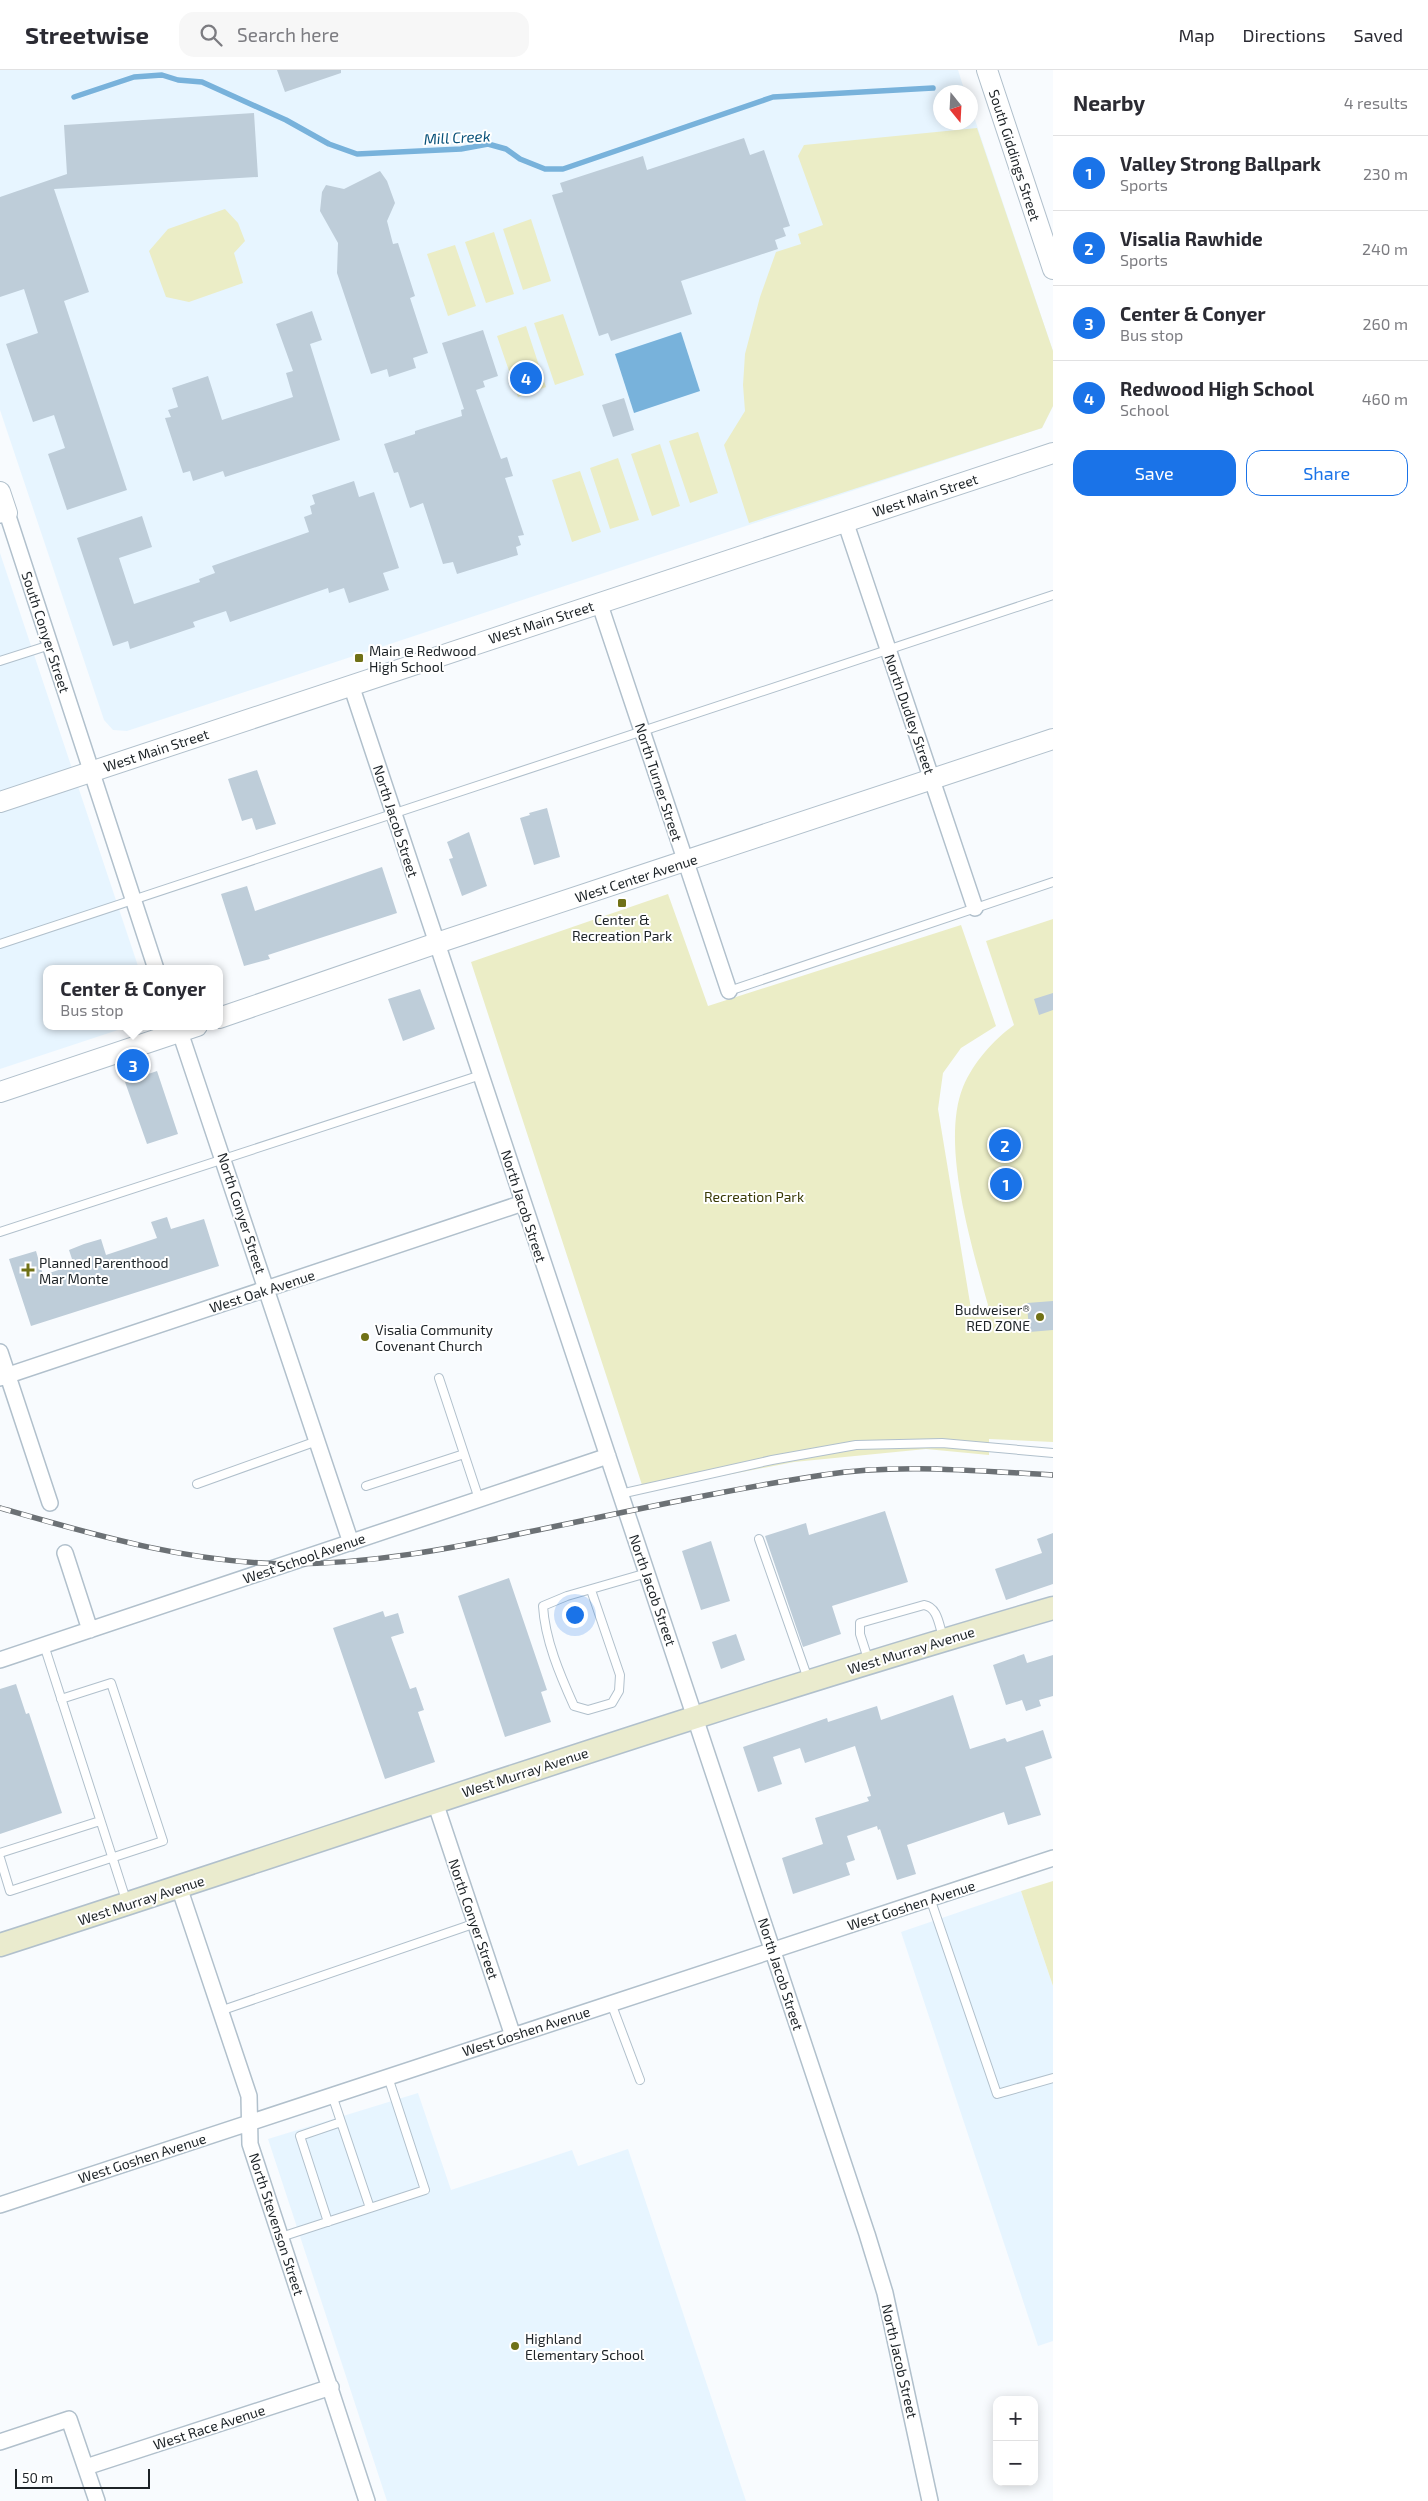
<!DOCTYPE html>
<meta charset="utf-8">
<style>
:root{--surface:#fff;--page:#f7f7f7;--text:#2b2b33;--muted:#7c7c81;--line:#e1e1e2;--accent:#1a73e8}
body{margin:0;font-family:"Exo 2",sans-serif;background:var(--page);color:var(--text)}
.controls{position:absolute;right:15px;bottom:15px;display:grid;overflow:hidden;border-radius:10px;box-shadow:0 2px 12px #0003}
.controls button{width:45px;height:45px;display:grid;place-items:center;padding:0;border:0;border-bottom:1px solid var(--line);background:var(--surface);color:var(--text);font:25px sans-serif}
.compass{position:absolute;left:933px;top:15px;width:45px;height:45px;border-radius:50%;background:var(--surface);box-shadow:0 2px 12px #0003;rotate:162deg}
.scale{position:absolute;left:15px;bottom:12px;width:135px;box-sizing:border-box;padding-left:5px;border:2px solid #1d2327;border-top:0;font-size:14px;line-height:18px;white-space:nowrap;color:#1d2327;-webkit-text-stroke:4px #fff;paint-order:stroke}
.you{position:absolute;left:574px;top:1544px;width:18px;height:18px;margin:-12px;border:4px solid #fff;border-radius:50%;background:#1a73e8;box-shadow:0 0 0 8px #1a73e833}
.badge{display:grid;place-items:center;width:32px;height:32px;border-radius:50%;background:var(--accent);color:#fff;font-size:16px;font-weight:700}
.pin{position:absolute;translate:-50% -50%;border:2px solid #fff;box-shadow:0 1px 5px #0006}
.popup{position:absolute;left:43px;top:895px;width:180px;height:65px;box-sizing:border-box;display:grid;place-content:center;border-radius:10px;background:var(--surface);filter:drop-shadow(0 1px 4px #0005);font-size:16px;white-space:nowrap;color:var(--muted)}
.popup b{font-size:19px;color:var(--text)}
.popup::after{content:'';position:absolute;left:50%;top:100%;margin-left:-10px;border:10px solid transparent;border-top-color:var(--surface)}
.list{margin:0;padding:0;list-style:none}
h2{display:flex;justify-content:space-between;align-items:center;height:65px;margin:0;padding:0 20px;font-size:21px}
h2 small{font-size:16px;font-weight:400;color:var(--muted)}
.list li{display:grid;grid-template-columns:32px 1fr auto;gap:15px;align-items:center;box-sizing:border-box;height:75px;padding:0 20px;border-top:1px solid var(--line)}
.list b{display:block;font-size:19px;white-space:nowrap}
.list p{margin:0;font-size:16px;white-space:nowrap;color:var(--muted)}
.list em{font-size:16px;font-style:normal;color:var(--muted)}
.actions{display:flex;gap:10px;padding:15px 20px}
.actions a{flex:1;padding:11px 0;border:1px solid var(--accent);border-radius:15px;text-align:center;font-size:18px;color:var(--accent)}
.actions .main{background:var(--accent);color:#fff}
.icon{flex:none;width:28px;height:28px;fill:none;stroke:currentColor;stroke-width:2;stroke-linecap:round;stroke-linejoin:round}
.map{position:relative;flex:none;width:1053px;height:2431px;overflow:hidden}
header{display:flex;align-items:center;gap:30px;box-sizing:border-box;height:70px;padding:0 25px;background:var(--surface);border-bottom:1px solid var(--line)}
header strong{font-size:24px}
nav{display:flex;gap:28px;margin-inline-start:auto;font-size:18px}
.search{width:350px;height:45px;background:var(--page);display:flex;align-items:center;gap:12px;box-sizing:border-box;padding:0 18px;border-radius:15px;color:var(--muted);font-size:19px}
main{display:flex}
aside{flex:1;background:var(--surface)}
.map>svg:first-child{display:block}
.built{fill:#e7f5ff}
.green{fill:#ebedc6}
.water{fill:#78b2db}
.lines{fill:none;stroke-linecap:round;stroke-linejoin:round}
.stream{stroke:#78b2db;stroke-width:5.5}
.building{fill:#becdd9}
.service-casing{stroke:#b1c0cc;stroke-width:10}
.minor-casing{stroke:#b1c0cc;stroke-width:18}
.tertiary-casing{stroke:#b1c0cc;stroke-width:22}
.secondary-casing{stroke:#b1c0cc;stroke-width:25}
.service{stroke:#fff;stroke-width:8}
.minor{stroke:#fff;stroke-width:15}
.tertiary{stroke:#fff;stroke-width:20}
.secondary{stroke:#eaebce;stroke-width:22}
.rail-casing{stroke:#6c7175;stroke-width:5.5}
.rail{stroke:#fff;stroke-width:4;stroke-dasharray:11;stroke-linecap:butt}
.poi-dot{fill:#707116;stroke:#fff;stroke-width:2}
.labels{text-anchor:middle;dominant-baseline:central;stroke-width:4;stroke-linejoin:round;paint-order:stroke}
.street-label{font-size:14px;fill:#1d2327;stroke:#fff}
.poi-label{font-size:14px;fill:#1d2327;stroke:#fff;text-anchor:start}
.park-label{font-size:14px;fill:#393a06;stroke:#fff}
.water-label{font-size:15px;font-style:italic;fill:#09527a;stroke:#fff}
</style>
<header>
<strong>Streetwise</strong>
<div class="search"><svg class="icon" aria-label="search" viewBox="0 0 24 24"><circle cx="10" cy="10" r="6"/><path d="M15 15l6 6"/></svg>Search here</div>
<nav><a>Map</a><a>Directions</a><a>Saved</a></nav>
</header>
<main>
<div class="map">
<svg width="1053" height="2431" viewBox="0 0 1053 2431">
<rect width="100%" height="100%" fill="#f8fbfe"/>
<path class="built" d="M 0,0 L 958,0 L 965,22 L 941,22 L 941,52 L 971,52 L 971,38 L 1053,281 L 1053,336 L 1042,358 L 127,661 L 113,660 L 104,650 L 0,340 Z
M 0,483 L 139,899 L 47,899 L 47,956 L 130,956 L 0,999 Z
M 1021,1821 L 1053,1916 L 1053,2271 L 1038,2276 L 901,1862 Z
M 418,2023 L 451,2120 L 572,2080 L 578,2096 L 628,2079 L 746,2431 L 387,2431 L 268,2069 Z"/>
<path class="green" d="M 977,58 L 1053,281 L 1053,336 L 1042,358 L 749,453 L 724,375 L 745,341 L 743,315 L 745,284 L 760,227 L 776,182 L 801,174 L 798,164 L 823,155 L 798,86 L 804,75 Z
M 225,139 L 238,153 L 245,171 L 234,183 L 243,213 L 189,232 L 166,227 L 149,181 L 168,159 Z
M 531,149 L 551,211 L 523,220 L 503,159 Z
M 494,162 L 514,224 L 486,233 L 465,172 Z
M 455,175 L 476,236 L 448,246 L 427,184 Z
M 563,244 L 584,305 L 555,315 L 534,253 Z
M 526,256 L 546,317 L 518,327 L 497,266 Z
M 698,362 L 718,423 L 690,433 L 669,371 Z
M 660,374 L 680,436 L 652,446 L 631,384 Z
M 618,388 L 639,450 L 610,459 L 590,398 Z
M 580,401 L 601,462 L 572,472 L 552,410 Z
M 668,824 L 708,936 L 961,855 L 996,956 L 961,978 L 943,1003 L 938,1039 L 972,1245 L 983,1247 L 988,1235 C 972,1177 940,1074 963,1017 C 973,993 993,970 1014,955 L 986,871 L 1053,849 L 1053,1372 L 989,1369 L 989,1385 L 926,1379 L 794,1392 L 644,1421 L 471,892 Z
M 1053,1811 L 1053,1916 L 1021,1821 Z"/>
<path class="water" d="M 681,262 L 700,321 L 634,343 L 615,284 Z"/>
<g class="lines">
<path class="stream" d="M 74,27 L 134,7 L 162,5 L 178,10 L 202,12 L 286,50 L 329,74 L 357,84 L 461,79 L 488,74 L 506,79 L 520,89 L 545,99 L 563,99 L 773,27 L 933,18"/>
</g>
<path class="building" d="M 277,0 L 341,0 L 341,3 L 285,22 Z
M 254,43 L 258,107 L 54,119 L 89,222 L 64,231 L 127,420 L 67,440 L 48,384 L 65,378 L 54,345 L 33,352 L 6,274 L 38,263 L 24,219 L 0,227 L 0,127 L 67,104 L 64,55 Z
M 744,68 L 750,85 L 764,80 L 790,156 L 783,158 L 786,166 L 775,170 L 778,179 L 681,211 L 692,244 L 611,271 L 608,263 L 599,266 L 552,125 L 563,122 L 560,113 L 643,86 L 647,100 Z
M 380,101 L 387,111 L 395,133 L 387,151 L 393,174 L 398,173 L 415,226 L 410,228 L 428,283 L 413,288 L 416,298 L 389,307 L 387,299 L 371,304 L 337,203 L 338,173 L 320,141 L 322,122 L 326,115 L 344,119 Z
M 312,241 L 322,270 L 310,274 L 340,370 L 225,407 L 223,401 L 193,411 L 190,401 L 183,403 L 165,348 L 171,347 L 168,340 L 178,337 L 172,318 L 208,306 L 222,350 L 293,327 L 286,303 L 293,301 L 276,254 Z
M 483,260 L 498,306 L 483,311 L 485,317 L 476,320 L 501,389 L 507,387 L 513,406 L 505,408 L 524,465 L 518,466 L 521,475 L 516,477 L 518,485 L 457,504 L 453,492 L 443,494 L 423,433 L 410,438 L 398,402 L 394,403 L 384,374 L 415,364 L 415,361 L 462,346 L 461,340 L 464,339 L 442,273 Z
M 624,328 L 634,360 L 613,367 L 602,335 Z
M 354,411 L 359,427 L 374,422 L 399,498 L 383,503 L 389,520 L 349,533 L 344,518 L 329,523 L 328,518 L 230,552 L 226,541 L 193,552 L 195,557 L 130,579 L 128,571 L 113,576 L 77,468 L 142,446 L 152,477 L 119,488 L 134,534 L 200,512 L 199,509 L 215,503 L 212,496 L 309,462 L 304,447 L 312,444 L 310,436 L 315,434 L 312,425 Z
M 257,700 L 276,754 L 256,760 L 252,748 L 242,751 L 228,709 Z
M 547,738 L 560,787 L 534,795 L 520,748 L 530,745 L 529,743 Z
M 469,762 L 487,816 L 462,826 L 449,789 L 453,788 L 447,772 Z
M 382,797 L 397,843 L 268,885 L 270,889 L 244,896 L 221,824 L 247,816 L 255,841 Z
M 420,919 L 435,959 L 403,971 L 388,929 Z
M 1053,923 L 1053,940 L 1039,945 L 1034,929 Z
M 157,1001 L 178,1064 L 147,1074 L 125,1012 Z
M 167,1147 L 171,1159 L 204,1149 L 219,1196 L 31,1256 L 9,1189 L 36,1181 L 43,1205 L 74,1195 L 69,1180 L 84,1174 L 101,1169 L 106,1185 L 157,1168 L 151,1152 Z
M 1053,1231 L 1053,1260 L 1029,1262 L 1027,1233 Z
M 885,1441 L 908,1512 L 832,1536 L 841,1564 L 803,1577 L 765,1466 L 806,1453 L 809,1465 Z
M 1053,1463 L 1053,1514 L 1006,1530 L 995,1499 L 1042,1483 L 1037,1469 Z
M 711,1471 L 730,1531 L 701,1540 L 682,1481 Z
M 509,1508 L 547,1620 L 541,1622 L 551,1652 L 505,1667 L 458,1526 Z
M 383,1541 L 385,1547 L 398,1543 L 404,1563 L 391,1567 L 410,1619 L 416,1617 L 424,1640 L 418,1642 L 435,1692 L 385,1709 L 333,1558 Z
M 736,1564 L 745,1590 L 721,1599 L 712,1572 Z
M 1024,1584 L 1027,1593 L 1053,1585 L 1053,1626 L 1039,1630 L 1041,1636 L 1026,1641 L 1022,1630 L 1006,1635 L 993,1595 Z
M 16,1614 L 26,1644 L 29,1643 L 62,1743 L 0,1764 L 0,1619 Z
M 953,1625 L 970,1679 L 1005,1668 L 1007,1672 L 1043,1660 L 1052,1688 L 1025,1697 L 1041,1745 L 1008,1755 L 1004,1742 L 907,1775 L 916,1804 L 897,1810 L 880,1759 L 878,1760 L 877,1756 L 847,1766 L 855,1790 L 846,1793 L 850,1805 L 793,1824 L 782,1788 L 823,1774 L 815,1748 L 869,1731 L 867,1727 L 871,1726 L 855,1676 L 805,1693 L 800,1678 L 773,1687 L 782,1714 L 758,1722 L 743,1677 L 827,1648 L 828,1652 L 877,1636 L 881,1650 Z"/>
<g class="lines">
<g class="service-casing">
<path id="service" d="M 0,591 L 50,575
M 0,874 L 1053,525
M 729,921 L 1053,812
M 0,1162 L 481,1005
M 439,1308 L 479,1429
M 197,1414 L 317,1371
M 366,1416 L 464,1384
M 620,1424 L 772,1390 L 856,1375 L 942,1373 L 1053,1383
M 759,1469 L 808,1609
M 591,1520 L 620,1605 L 619,1621 L 612,1633 L 588,1640 L 574,1636 C 560,1605 545,1570 543,1536 L 567,1526 L 647,1503
M 44,1575 L 127,1833
M 869,1592 L 860,1564 L 860,1553 L 924,1535 C 938,1537 939,1556 943,1567
M 0,1783 L 100,1751
M 0,1788 L 10,1821 L 163,1771 L 111,1613 L 61,1629
M 930,1828 L 997,2024 L 1053,2008
M 611,1933 L 640,2010
M 220,1941 L 476,1853
M 370,2138 L 425,2120 L 388,2007
M 328,2152 L 300,2066 L 341,2052
M 281,2167 L 370,2138 L 332,2025"/>
</g>
<g class="minor-casing">
<path id="minor" d="M 0,445 L 7,443 L 156,899
M 845,451 L 975,838
M 599,532 L 729,921
M 351,615 L 867,2164 L 885,2223 L 930,2431
M 178,956 L 351,1473
M 0,1282 L 50,1433
M 0,1308 L 523,1133
M 65,1483 L 90,1560
M 0,1590 L 608,1386
M 435,1732 L 513,1966
M 179,1817 L 249,2026 L 250,2074 L 367,2431
M 0,2135 L 1053,1788
M 0,2372 L 69,2349 L 97,2431
M 86,2397 L 331,2317"/>
</g>
<g class="tertiary-casing">
<path id="tertiary" d="M 987,0 L 1053,199
M 0,422 L 7,443
M 0,732 L 1053,383
M 219,948 L 437,873 L 1053,669
M 0,1022 L 197,956"/>
</g>
<g class="secondary-casing">
<path id="secondary" d="M 0,1875 C 351,1762 699,1640 1053,1538"/>
</g>
<use href="#service" class="service"/>
<use href="#minor" class="minor"/>
<use href="#tertiary" class="tertiary"/>
<use href="#secondary" class="secondary"/>
<g class="rail-casing">
<path id="rail" d="M 0,1438 C 95,1465 189,1493 289,1494 C 370,1494 449,1479 528,1462 C 626,1442 724,1420 823,1405 C 899,1393 976,1401 1053,1405"/>
</g>
<use href="#rail" class="rail"/>
</g>
<g class="poi-dot">
<rect x="354" y="583" width="10" height="10" rx="2.5"/>
<rect x="617" y="828" width="10" height="10" rx="2.5"/>
<path d="M25.5 1192.5h5v5h5v5h-5v5h-5v-5h-5v-5h5z"/>
<circle cx="1040" cy="1247" r="5"/>
<circle cx="365" cy="1267" r="5"/>
<circle cx="515" cy="2276" r="5"/>
</g>
<g class="labels">
<g class="street-label">
<text transform="translate(1015 85) rotate(72)">South Giddings Street</text>
<text transform="translate(925 425) rotate(-18)">West Main Street</text>
<text transform="translate(541 552) rotate(-18)">West Main Street</text>
<text transform="translate(46 562) rotate(72)">South Conyer Street</text>
<text transform="translate(910 644) rotate(71)">North Dudley Street</text>
<text transform="translate(156 680) rotate(-18)">West Main Street</text>
<text transform="translate(659 712) rotate(72)">North Turner Street</text>
<text transform="translate(396 751) rotate(72)">North Jacob Street</text>
<text transform="translate(636 808) rotate(-18)">West Center Avenue</text>
<text transform="translate(524 1136) rotate(72)">North Jacob Street</text>
<text transform="translate(242 1143) rotate(72)">North Conyer Street</text>
<text transform="translate(262 1221) rotate(-18)">West Oak Avenue</text>
<text transform="translate(304 1488) rotate(-19)">West School Avenue</text>
<text transform="translate(653 1520) rotate(71)">North Jacob Street</text>
<text transform="translate(911 1580) rotate(-17)">West Murray Avenue</text>
<text transform="translate(525 1702) rotate(-18)">West Murray Avenue</text>
<text transform="translate(141 1830) rotate(-18)">West Murray Avenue</text>
<text transform="translate(911 1835) rotate(-18)">West Goshen Avenue</text>
<text transform="translate(474 1849) rotate(71)">North Conyer Street</text>
<text transform="translate(781 1904) rotate(72)">North Jacob Street</text>
<text transform="translate(526 1961) rotate(-18)">West Goshen Avenue</text>
<text transform="translate(142 2088) rotate(-18)">West Goshen Avenue</text>
<text transform="translate(277 2154) rotate(72)">North Stevenson Street</text>
<text transform="translate(900 2291) rotate(77)">North Jacob Street</text>
<text transform="translate(209 2357) rotate(-18)">West Race Avenue</text>
</g>
<g class="poi-label">
<text x="369" y="580">Main @ Redwood<tspan x="369" dy="16">High School</tspan></text>
<text x="622" y="849" text-anchor="middle">Center &amp;<tspan x="622" dy="16">Recreation Park</tspan></text>
<text x="39" y="1192">Planned Parenthood<tspan x="39" dy="16">Mar Monte</tspan></text>
<text x="1030" y="1239" text-anchor="end">Budweiser®<tspan x="1030" dy="16">RED ZONE</tspan></text>
<text x="375" y="1259">Visalia Community<tspan x="375" dy="16">Covenant Church</tspan></text>
<text x="525" y="2268">Highland<tspan x="525" dy="16">Elementary School</tspan></text>
</g>
<g class="park-label">
<text x="754" y="1126">Recreation Park</text>
</g>
<g class="water-label">
<text transform="translate(457 67) rotate(-3)">Mill Creek</text>
</g>
</g>
</svg>
<div class="controls">
<button>+</button>
<button>−</button>
</div>
<svg class="compass" viewBox="-18 -18 36 36"><path d="M0-13l5 13h-10z" fill="#e53935"/><path d="M0 13l5-13h-10z" fill="#7c7c81"/></svg>
<div class="scale">50 m</div>
<div class="you"></div>
<div class="pin badge" style="left:1006px;top:1114px">1</div>
<div class="pin badge" style="left:1005px;top:1075px">2</div>
<div class="pin badge" style="left:133px;top:995px">3</div>
<div class="popup"><b>Center &amp; Conyer</b>Bus stop</div>
<div class="pin badge" style="left:526px;top:308px">4</div>
</div>
<aside>
<h2>Nearby<small>4 results</small></h2>
<ul class="list">
<li><span class="badge">1</span><div><b>Valley Strong Ballpark</b><p>Sports</p></div><em>230 m</em></li>
<li><span class="badge">2</span><div><b>Visalia Rawhide</b><p>Sports</p></div><em>240 m</em></li>
<li><span class="badge">3</span><div><b>Center &amp; Conyer</b><p>Bus stop</p></div><em>260 m</em></li>
<li><span class="badge">4</span><div><b>Redwood High School</b><p>School</p></div><em>460 m</em></li>
</ul>
<div class="actions"><a class="main">Save</a><a>Share</a></div>
</aside>
</main>
